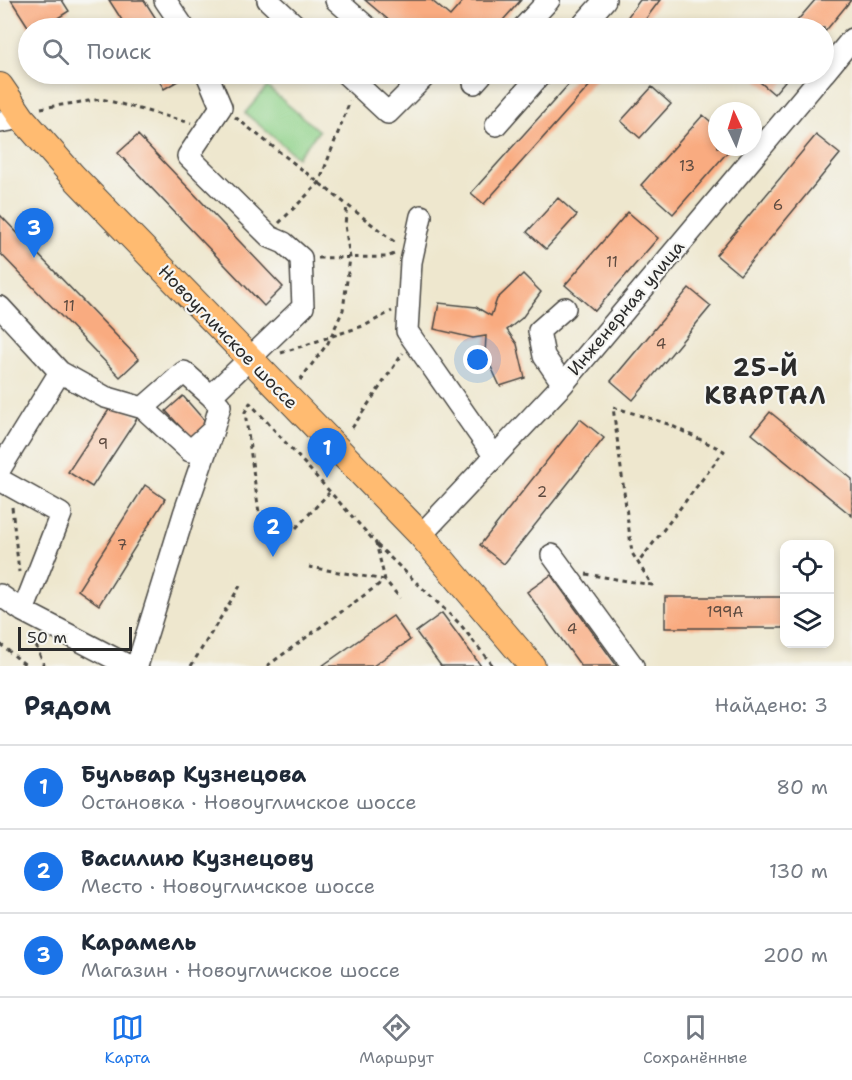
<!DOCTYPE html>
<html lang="ru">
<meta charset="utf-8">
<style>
:root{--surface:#fff;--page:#f2f2f3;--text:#1f2937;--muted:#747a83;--line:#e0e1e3;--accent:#1a73e8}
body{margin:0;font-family:"Shantell Sans",sans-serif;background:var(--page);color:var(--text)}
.controls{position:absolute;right:18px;bottom:18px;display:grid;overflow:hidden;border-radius:12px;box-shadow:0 3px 9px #0003}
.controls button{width:54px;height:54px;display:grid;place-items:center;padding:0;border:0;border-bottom:2px solid var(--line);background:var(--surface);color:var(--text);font:30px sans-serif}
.compass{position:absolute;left:708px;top:102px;width:54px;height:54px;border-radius:50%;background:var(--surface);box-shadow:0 3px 9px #0003;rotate:356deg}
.scale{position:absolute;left:18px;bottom:15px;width:114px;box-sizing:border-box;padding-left:6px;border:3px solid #2b2b2b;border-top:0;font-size:16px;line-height:21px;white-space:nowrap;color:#2b2b2b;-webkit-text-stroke:4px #f6f6f2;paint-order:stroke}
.you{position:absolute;left:478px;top:360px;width:21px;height:21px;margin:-15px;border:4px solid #fff;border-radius:50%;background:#1a73e8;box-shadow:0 0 0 9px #1a73e833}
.badge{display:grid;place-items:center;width:39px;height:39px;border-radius:50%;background:var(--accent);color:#fff;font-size:20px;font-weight:700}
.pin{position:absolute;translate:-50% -50px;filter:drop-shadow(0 2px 3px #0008)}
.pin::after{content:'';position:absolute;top:32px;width:21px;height:18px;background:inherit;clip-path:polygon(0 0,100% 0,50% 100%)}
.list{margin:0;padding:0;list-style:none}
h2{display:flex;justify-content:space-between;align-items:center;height:78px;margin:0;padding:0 24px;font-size:26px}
h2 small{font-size:20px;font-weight:400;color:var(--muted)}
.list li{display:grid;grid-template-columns:39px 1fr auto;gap:18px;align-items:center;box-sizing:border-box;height:84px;padding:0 24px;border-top:2px solid var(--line)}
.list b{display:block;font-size:22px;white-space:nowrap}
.list p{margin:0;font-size:20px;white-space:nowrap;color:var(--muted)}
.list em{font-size:20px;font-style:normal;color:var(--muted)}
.icon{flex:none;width:33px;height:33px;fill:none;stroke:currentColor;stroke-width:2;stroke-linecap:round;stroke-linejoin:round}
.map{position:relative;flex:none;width:852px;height:666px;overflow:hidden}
.search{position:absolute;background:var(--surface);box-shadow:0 3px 9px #0003;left:18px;right:18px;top:18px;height:66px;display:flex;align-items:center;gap:15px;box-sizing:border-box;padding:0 21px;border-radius:33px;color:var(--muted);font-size:22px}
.sheet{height:330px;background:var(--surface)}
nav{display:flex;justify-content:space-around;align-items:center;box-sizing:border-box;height:84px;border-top:2px solid var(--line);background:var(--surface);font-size:16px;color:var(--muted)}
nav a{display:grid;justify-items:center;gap:3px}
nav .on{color:var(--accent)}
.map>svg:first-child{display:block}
.green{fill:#90d28a;stroke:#5e7e5a;stroke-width:1.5}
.building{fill:#f9ab80}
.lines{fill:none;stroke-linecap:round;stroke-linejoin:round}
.minor-casing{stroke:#484743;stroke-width:24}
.major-casing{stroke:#484743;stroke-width:28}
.path{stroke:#484743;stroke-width:3;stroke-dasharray:4.5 4.5;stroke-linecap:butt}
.minor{stroke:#fff;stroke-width:21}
.major{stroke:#ffbb71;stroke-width:26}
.labels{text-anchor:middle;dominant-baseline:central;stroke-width:4.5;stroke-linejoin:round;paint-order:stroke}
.number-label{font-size:15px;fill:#5e4b40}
.street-label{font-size:18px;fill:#2b2b2b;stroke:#f6f6f2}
.district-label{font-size:24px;font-weight:bold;letter-spacing:1.5px;fill:#2b2b2b;stroke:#f6f6f2}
</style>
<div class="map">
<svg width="852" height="666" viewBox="0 0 852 666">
<rect width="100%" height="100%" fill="#f6f6f2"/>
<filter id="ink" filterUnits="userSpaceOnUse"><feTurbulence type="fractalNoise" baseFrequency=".0167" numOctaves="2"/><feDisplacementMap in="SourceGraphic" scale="12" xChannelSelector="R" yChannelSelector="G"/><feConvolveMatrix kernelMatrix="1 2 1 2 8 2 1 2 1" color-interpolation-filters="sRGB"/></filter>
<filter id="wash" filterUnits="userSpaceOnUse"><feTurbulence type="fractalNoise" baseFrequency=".008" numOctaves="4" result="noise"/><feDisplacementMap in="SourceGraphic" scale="24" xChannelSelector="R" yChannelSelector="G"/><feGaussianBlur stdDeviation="1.35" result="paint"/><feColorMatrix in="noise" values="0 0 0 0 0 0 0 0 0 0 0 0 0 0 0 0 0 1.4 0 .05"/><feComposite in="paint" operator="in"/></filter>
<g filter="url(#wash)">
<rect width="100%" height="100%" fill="#eee7ce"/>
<path class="green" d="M 267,87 L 319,131 L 297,157 L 245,113 Z"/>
<g id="blocks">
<path class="building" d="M 11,0 L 62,0 L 69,11 L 42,28 L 29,28 Z
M 109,0 L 144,0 L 162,28 L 127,28 Z
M 365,0 L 431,0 L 450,16 L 464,0 L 521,0 L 496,28 L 398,28 Z
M 640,0 L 660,0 L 639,28 L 626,19 Z
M 815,0 L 851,0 L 824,33 L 824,28 L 791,28 Z
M 155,74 L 190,74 L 164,89 Z
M 578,74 L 600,74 L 484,204 L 471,193 Z
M 755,74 L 791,74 L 774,94 L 753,76 Z
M 652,87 L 671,104 L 640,138 L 621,121 Z
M 703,115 L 717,127 L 717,147 L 732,147 L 673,214 L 641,185 Z
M 138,135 L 283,287 L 264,306 L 118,153 Z
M 816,135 L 840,154 L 740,275 L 716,255 Z
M 558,198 L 577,215 L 546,249 L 527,232 Z
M 628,212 L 658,238 L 595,311 L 565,285 Z
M 0,215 L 139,359 L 120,377 L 0,253 Z
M 523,274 L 541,292 L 522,318 L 507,330 L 517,344 L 525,378 L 500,386 L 485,354 L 486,336 L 473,338 L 434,329 L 439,303 L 476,307 L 491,316 L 497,299 Z
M 689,288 L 711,306 L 633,400 L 611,381 Z
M 183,396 L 210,427 L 194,442 L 166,411 Z
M 114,402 L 138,417 L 92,487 L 68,472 Z
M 770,412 L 852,479 L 852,516 L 752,434 Z
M 580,419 L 604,438 L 504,564 L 480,545 Z
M 145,485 L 165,499 L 99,605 L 78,590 Z
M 551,575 L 617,666 L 581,666 L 527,592 Z
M 665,597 L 784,597 L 784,628 L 665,628 Z
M 442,613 L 481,666 L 441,666 L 416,632 Z
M 393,616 L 410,640 L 373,666 L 322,666 Z"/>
</g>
</g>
<g filter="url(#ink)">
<use href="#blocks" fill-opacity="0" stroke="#484743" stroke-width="1.5"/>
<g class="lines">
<g class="minor-casing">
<path id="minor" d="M 165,0 L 184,28
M 268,0 L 298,28
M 336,0 L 368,28
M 523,28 L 549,0
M 580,28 L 605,0
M 824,73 L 852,39
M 346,74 L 388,113 L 423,78 L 418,74
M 474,83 L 482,74
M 0,122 L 22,118
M 496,125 L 541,74
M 421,216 L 411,262 L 407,331 L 495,457
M 0,307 L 60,372 L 105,397 L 143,408 L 184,372 L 211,396 L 303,307 L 301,258 L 284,243 L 270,237 L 188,156 L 221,107 L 207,74
M 563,384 L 544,356 L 539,331 L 565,308
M 143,408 L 190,451 L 213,430 L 220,406 L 211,396
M 0,469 L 60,372
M 0,480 L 61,514 L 23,611
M 421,535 L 563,384 L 823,74
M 552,555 L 633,666
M 0,595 L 23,611 L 129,666
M 137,666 L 184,514 L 213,430"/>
</g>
<g class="major-casing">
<path id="major" d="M 0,86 L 22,118 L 72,175 L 421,535 L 532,666"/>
</g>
<path class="path" d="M 41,108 L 102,99 L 191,123
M 235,117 L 397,244
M 279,223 L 319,183 L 350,101
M 318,258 L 387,257 L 394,254
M 281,353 L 366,325 L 392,311
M 300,380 L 328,343 L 343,310 L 350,258 L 345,225 L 347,205
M 352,428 L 403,353
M 12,507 L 19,572
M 260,520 L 245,412 L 250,403 L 376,543 L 385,580 L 400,598
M 296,528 L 329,493
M 377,545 L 460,624 L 493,666
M 309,567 L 385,580
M 586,574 L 652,585 L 632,553 L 613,407 L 668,424 L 724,451 L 638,563
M 33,637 L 44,666
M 0,644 L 27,666
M 191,666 L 240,586
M 267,666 L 385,580"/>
<use href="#minor" class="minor"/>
<use href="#major" class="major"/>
</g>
</g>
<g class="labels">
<g class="number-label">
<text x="687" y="166">13</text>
<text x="778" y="205">6</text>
<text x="612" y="262">11</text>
<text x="69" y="306">11</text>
<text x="661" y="344">4</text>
<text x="103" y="444">9</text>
<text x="542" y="492">2</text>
<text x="122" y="545">7</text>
<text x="725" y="612">199А</text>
<text x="572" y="629">4</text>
</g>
<g class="street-label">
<text transform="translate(626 308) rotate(-50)">Инженерная улица</text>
<text transform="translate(228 337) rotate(46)">Новоугличское шоссе</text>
</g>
<g class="district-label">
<text x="766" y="368">25-Й<tspan x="766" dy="28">КВАРТАЛ</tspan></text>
</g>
</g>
</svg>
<div class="controls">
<button><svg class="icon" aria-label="locate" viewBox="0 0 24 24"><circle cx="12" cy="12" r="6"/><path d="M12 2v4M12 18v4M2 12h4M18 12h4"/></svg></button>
<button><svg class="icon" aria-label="layers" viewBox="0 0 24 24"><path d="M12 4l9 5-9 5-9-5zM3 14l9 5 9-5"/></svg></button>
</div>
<svg class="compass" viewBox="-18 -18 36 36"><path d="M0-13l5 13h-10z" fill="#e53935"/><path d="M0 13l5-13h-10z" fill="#747a83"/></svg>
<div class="scale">50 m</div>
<div class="you"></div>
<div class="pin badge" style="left:327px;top:478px">1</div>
<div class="pin badge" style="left:273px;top:557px">2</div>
<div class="pin badge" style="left:34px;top:258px">3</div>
<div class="search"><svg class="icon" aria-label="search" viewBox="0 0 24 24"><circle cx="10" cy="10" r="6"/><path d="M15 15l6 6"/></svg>Поиск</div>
</div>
<section class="sheet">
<h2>Рядом<small>Найдено: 3</small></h2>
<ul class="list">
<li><span class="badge">1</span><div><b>Бульвар Кузнецова</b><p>Остановка · Новоугличское шоссе</p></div><em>80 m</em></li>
<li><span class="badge">2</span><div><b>Василию Кузнецову</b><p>Место · Новоугличское шоссе</p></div><em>130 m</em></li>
<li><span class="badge">3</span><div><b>Карамель</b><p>Магазин · Новоугличское шоссе</p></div><em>200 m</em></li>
</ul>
</section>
<nav>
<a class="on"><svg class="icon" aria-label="map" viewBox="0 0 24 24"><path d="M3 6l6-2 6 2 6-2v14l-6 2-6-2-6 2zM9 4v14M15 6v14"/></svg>Карта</a>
<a><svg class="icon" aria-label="directions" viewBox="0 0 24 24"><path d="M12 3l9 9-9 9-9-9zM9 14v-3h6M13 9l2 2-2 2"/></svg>Маршрут</a>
<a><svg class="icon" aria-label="saved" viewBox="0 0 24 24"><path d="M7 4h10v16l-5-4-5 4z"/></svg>Сохранённые</a>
</nav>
